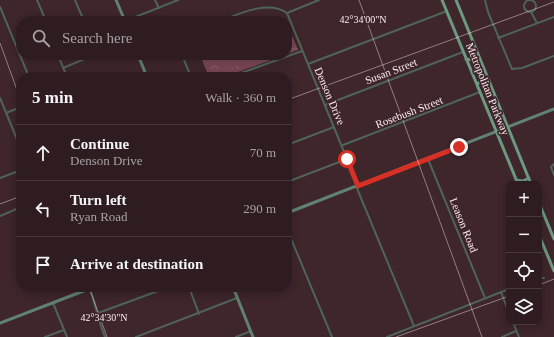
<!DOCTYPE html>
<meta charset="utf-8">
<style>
:root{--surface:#2e1c20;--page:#362529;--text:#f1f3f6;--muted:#a7a1a5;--line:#493a3e}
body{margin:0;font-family:Georgia,serif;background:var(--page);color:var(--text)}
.controls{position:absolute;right:12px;bottom:12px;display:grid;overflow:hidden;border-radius:8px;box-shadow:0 2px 10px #0003}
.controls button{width:36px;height:36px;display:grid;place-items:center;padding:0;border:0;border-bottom:1px solid var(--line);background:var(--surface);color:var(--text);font:20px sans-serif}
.stop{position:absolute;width:12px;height:12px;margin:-9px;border:3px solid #d93025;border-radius:50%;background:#fff}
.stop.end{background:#d93025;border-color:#fff;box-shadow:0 1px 4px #0008}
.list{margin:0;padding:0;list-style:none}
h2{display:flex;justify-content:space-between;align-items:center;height:52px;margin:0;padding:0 16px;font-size:17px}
h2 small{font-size:13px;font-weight:400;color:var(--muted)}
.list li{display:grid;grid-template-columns:26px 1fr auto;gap:12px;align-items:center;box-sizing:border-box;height:56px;padding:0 16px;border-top:1px solid var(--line)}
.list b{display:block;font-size:15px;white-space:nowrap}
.list p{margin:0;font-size:13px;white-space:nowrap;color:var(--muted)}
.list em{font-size:13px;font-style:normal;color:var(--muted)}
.icon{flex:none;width:22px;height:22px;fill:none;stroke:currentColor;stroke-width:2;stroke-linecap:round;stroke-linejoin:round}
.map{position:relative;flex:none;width:554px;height:337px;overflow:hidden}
.search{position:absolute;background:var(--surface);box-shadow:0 2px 10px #0003;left:16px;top:16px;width:276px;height:44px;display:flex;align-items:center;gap:10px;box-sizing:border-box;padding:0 14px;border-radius:16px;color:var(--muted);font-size:15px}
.panel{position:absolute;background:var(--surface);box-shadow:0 2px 10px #0003;left:16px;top:72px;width:276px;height:220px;border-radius:16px}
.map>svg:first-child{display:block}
.park{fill:url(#park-crowns)}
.garden{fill:#784753}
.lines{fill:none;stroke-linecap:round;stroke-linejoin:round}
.street{stroke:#4f6459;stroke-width:2}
.secondary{stroke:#608270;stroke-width:3}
.primary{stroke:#6c9982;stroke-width:3}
.route{stroke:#d93025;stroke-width:5}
.ticks{fill:none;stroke:#fbebee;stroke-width:1;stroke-opacity:0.45}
.labels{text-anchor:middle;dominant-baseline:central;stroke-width:3.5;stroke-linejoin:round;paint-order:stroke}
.street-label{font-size:11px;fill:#fbebee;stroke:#3e262b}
.ticks-label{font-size:10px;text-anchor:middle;fill:#fbebee;stroke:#3e262b;stroke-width:3.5;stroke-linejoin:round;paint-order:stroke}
</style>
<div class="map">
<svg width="554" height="337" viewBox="0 0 554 337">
<defs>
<pattern id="park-crowns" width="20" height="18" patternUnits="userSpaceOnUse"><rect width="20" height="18" fill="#784753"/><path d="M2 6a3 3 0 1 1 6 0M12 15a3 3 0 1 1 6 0" fill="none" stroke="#8c626c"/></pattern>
</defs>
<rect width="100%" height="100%" fill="#3e262b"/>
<path class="park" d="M 287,23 L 298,50 L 287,54 Z
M 200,55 L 285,55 L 224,77 L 209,77 Z"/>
<path class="garden" d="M 226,55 L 241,55 L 244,64 L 231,68 Z"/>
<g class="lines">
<path class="street" d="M 37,0 L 46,21
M 75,0 L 84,21
M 155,0 L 159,8
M 485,0 L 488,12 L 512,69 L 522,68 L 554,56
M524 6a6 6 0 1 1 12 0a6 6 0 1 1-12 0Z
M 0,7 L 29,77
M 531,12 L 537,23
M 287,13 L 319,0
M 125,21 L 178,0
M 221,21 C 240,13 269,0 287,13 L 358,186
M 498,38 L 554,17
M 58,55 L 67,77
M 182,55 L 191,77
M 308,64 L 447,11
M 63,68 L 94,55
M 230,77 L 302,51
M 0,98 L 21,149
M 325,105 L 463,52
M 6,113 L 21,107
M 287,145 L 334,127
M 343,145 L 480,92
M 428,159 L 485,298
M 554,164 L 551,167 L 554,175
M 0,178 L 21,170
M 287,182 L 347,159
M 356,186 L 414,326
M 0,216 L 21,207
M 287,229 L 332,337
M 539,278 L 544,278
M 89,287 C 96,304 98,321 105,337
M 189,287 L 199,314
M 501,292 L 509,313
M 53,303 L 67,337
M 98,313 L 169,287
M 513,322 L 519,337
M 45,337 L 64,330
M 136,337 L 237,298
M 236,337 L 251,331
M 387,337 L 509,289
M 502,337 L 516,331"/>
<path class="secondary" d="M 116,0 L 125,21
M 138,55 L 147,77
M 287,213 L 554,109
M 233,287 L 253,337
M 0,323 L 94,287"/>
<path class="primary" d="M 442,0 L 518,184
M 456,0 L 531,184
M 466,59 L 473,60 L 479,57
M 477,84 L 482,81 L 489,82
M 516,180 L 523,181 L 529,178
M 539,203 L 554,239
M 539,235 L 554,271"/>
</g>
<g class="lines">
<path class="route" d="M 347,159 L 358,186 L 459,147"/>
</g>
<path class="ticks" d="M 359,0 L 482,337M 0,43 L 21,101M 287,100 L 554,2M 0,204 L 21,196M 539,285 L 554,279M 89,287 L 107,337M 396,337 L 509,296"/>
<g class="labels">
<g class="street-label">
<text transform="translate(391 71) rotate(-21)">Susan Street</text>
<text transform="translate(488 89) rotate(68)">Metropolitan Parkway</text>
<text transform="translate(330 96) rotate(67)">Denson Drive</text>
<text transform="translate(409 112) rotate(-21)">Rosebush Street</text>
<text transform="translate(464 225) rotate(68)">Leason Road</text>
</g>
</g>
<g class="ticks-label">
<text x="363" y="23">42°34'00"N</text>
<text x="104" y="321">42°34'30"N</text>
</g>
</svg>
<div class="controls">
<button>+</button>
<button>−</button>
<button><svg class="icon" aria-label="locate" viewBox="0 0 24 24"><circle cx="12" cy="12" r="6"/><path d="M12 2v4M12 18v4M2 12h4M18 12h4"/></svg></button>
<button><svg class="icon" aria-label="layers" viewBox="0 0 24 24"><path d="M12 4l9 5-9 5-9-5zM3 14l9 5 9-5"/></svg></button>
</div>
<div class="stop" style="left:347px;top:159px"></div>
<div class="stop end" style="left:459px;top:147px"></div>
<div class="search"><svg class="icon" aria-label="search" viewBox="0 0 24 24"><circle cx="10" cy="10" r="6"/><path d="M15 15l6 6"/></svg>Search here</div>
<section class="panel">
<h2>5 min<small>Walk · 360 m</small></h2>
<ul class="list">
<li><svg class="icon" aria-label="ahead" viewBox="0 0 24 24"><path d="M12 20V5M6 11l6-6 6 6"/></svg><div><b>Continue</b><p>Denson Drive</p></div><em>70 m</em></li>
<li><svg class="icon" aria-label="left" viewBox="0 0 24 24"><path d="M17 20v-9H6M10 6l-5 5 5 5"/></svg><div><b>Turn left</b><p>Ryan Road</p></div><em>290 m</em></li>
<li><svg class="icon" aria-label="arrive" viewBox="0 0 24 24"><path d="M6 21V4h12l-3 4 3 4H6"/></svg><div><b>Arrive at destination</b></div></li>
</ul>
</section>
</div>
